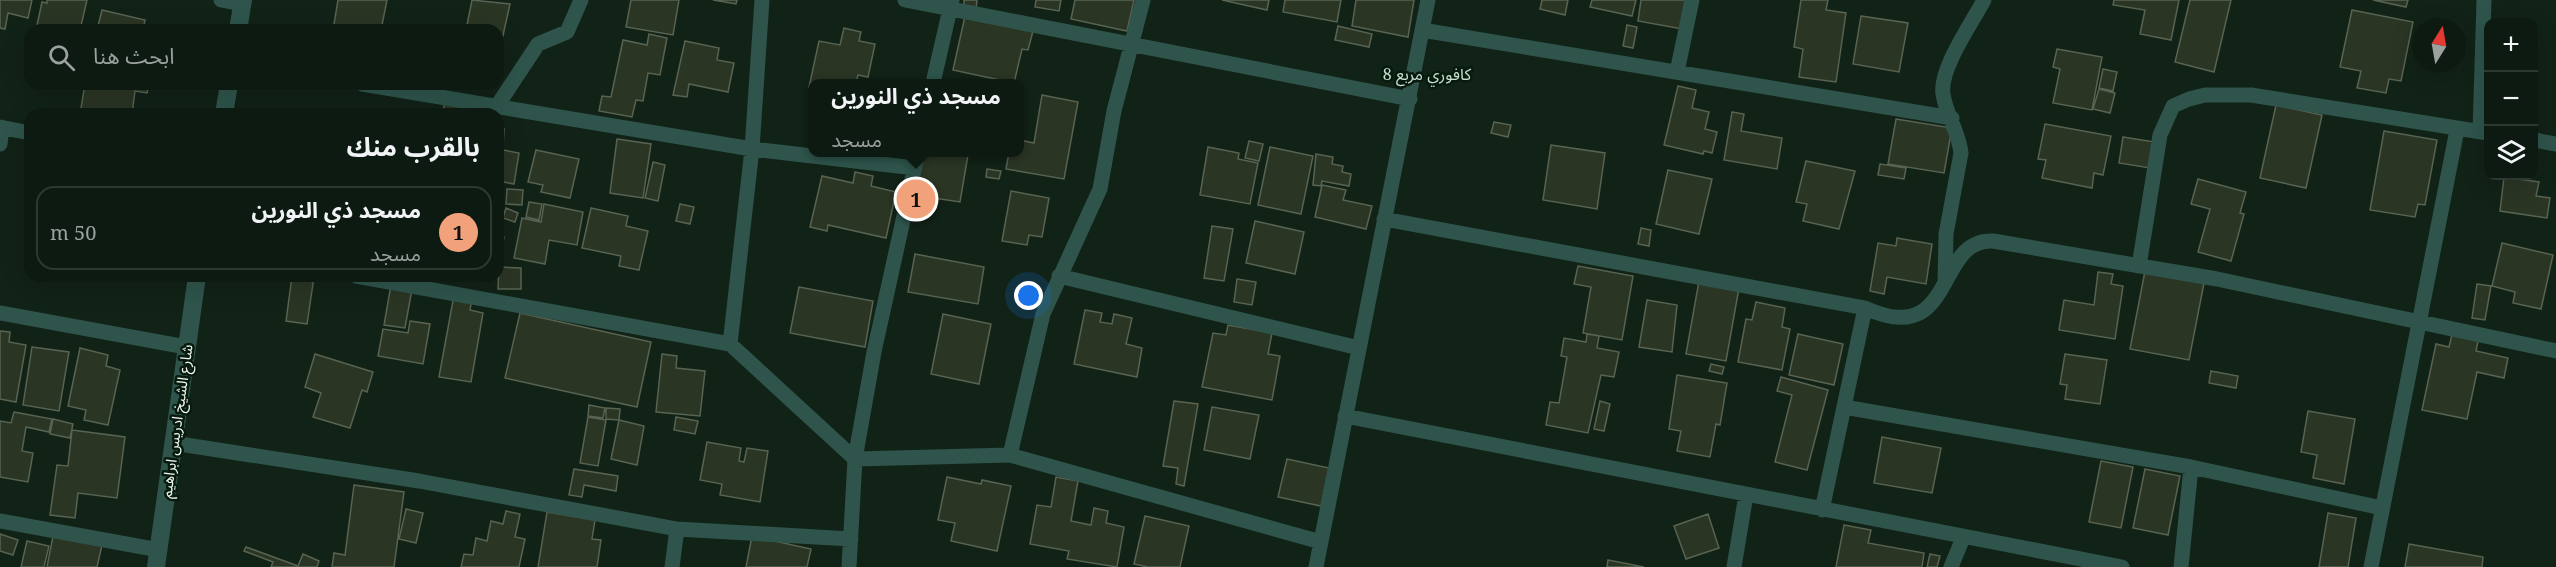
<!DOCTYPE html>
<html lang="ar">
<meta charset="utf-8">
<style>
:root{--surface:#0d1a11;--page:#1b271f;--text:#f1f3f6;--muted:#9aa19f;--line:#2d3831;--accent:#f1a27b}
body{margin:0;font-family:"Noto Serif","Noto Sans Arabic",serif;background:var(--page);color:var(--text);direction:rtl}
.controls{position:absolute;right:18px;top:18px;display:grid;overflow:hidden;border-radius:12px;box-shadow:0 6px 24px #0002}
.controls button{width:54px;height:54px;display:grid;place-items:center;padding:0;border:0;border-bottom:2px solid var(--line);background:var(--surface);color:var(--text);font:30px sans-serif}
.compass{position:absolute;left:2412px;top:18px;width:54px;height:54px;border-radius:50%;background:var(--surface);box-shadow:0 6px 24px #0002;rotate:11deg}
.you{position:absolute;left:1029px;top:296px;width:21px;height:21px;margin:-15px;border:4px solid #fff;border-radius:50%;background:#1a73e8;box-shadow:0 0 0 9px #1a73e833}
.badge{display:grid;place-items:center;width:39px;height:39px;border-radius:50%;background:var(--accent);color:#111;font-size:20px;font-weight:700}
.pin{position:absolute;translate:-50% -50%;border:3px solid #fff;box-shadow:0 2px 6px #0006}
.popup{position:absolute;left:808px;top:79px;width:216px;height:78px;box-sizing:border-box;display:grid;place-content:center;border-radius:12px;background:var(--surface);filter:drop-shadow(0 2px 4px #0005);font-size:20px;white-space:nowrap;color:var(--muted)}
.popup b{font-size:22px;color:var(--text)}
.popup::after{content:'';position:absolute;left:50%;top:100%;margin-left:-12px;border:12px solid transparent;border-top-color:var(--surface)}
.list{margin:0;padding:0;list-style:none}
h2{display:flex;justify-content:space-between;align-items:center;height:78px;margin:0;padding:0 24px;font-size:26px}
h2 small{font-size:20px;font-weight:400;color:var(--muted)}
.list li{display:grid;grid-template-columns:39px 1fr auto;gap:18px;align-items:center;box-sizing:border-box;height:84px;margin:0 12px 12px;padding:0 12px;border:2px solid var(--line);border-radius:18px}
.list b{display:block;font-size:22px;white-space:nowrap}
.list p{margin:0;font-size:20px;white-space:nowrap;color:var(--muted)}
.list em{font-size:20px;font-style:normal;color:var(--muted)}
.icon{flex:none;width:33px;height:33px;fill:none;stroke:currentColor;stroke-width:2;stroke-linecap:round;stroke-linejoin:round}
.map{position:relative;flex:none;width:2556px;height:567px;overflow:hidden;direction:ltr}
.search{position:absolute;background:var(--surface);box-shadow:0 6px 24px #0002;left:24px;top:24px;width:480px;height:66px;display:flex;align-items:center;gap:15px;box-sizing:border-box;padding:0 21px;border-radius:18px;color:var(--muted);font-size:22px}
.panel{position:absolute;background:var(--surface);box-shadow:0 6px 24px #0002;left:24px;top:108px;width:480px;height:174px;border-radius:18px;direction:rtl}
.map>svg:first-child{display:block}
.building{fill:#2b3524;stroke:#586351;stroke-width:1.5}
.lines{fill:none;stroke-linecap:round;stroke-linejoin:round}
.minor{stroke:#2e544b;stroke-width:15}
.tertiary{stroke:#2e544b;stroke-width:18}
.labels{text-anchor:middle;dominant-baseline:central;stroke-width:5;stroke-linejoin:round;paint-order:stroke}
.street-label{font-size:15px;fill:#ebf6ee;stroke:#08190e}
.neighbourhood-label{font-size:16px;fill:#cae0d0;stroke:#08190e}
</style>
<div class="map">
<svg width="2556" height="567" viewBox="0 0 2556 567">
<rect width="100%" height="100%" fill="#112217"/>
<path class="building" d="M 0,0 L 32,0 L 28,18 L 8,13 L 5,29 L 0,28 Z
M 47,0 L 87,0 L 80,30 L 36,30 L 42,2 L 47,3 Z
M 338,0 L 387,0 L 381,30 L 333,30 Z
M 472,0 L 510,4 L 498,58 L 498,30 L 466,30 Z
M 631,0 L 679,0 L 673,35 L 626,27 Z
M 713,0 L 737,0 L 736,4 Z
M 964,0 L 977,0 L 976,9 L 964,8 Z
M 1036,0 L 1061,0 L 1059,11 L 1035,7 Z
M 1075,0 L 1134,0 L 1127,31 L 1071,19 Z
M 1222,0 L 1269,0 L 1267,10 Z
M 1285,0 L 1341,0 L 1337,22 L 1283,12 Z
M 1356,0 L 1414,0 L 1408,37 L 1352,26 Z
M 1542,0 L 1568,0 L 1565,15 L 1540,9 Z
M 1592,0 L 1636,0 L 1632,16 L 1590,7 Z
M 1641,0 L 1687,0 L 1682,29 L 1638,21 Z
M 1801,0 L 1828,0 L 1826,10 L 1846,13 L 1836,82 L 1799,77 L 1803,49 L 1794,47 Z
M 2114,0 L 2179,0 L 2171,40 L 2140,34 L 2145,10 L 2113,5 Z
M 2190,0 L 2231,0 L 2214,72 L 2175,62 Z
M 2373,0 L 2408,0 L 2406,7 Z
M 102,10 L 145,20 L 143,30 L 97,30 Z
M 2352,10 L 2413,22 L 2401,81 L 2389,79 L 2386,93 L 2357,88 L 2361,71 L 2340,67 Z
M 965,16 L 1033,31 L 1028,50 L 1022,49 L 1014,83 L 953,70 Z
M 1861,16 L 1908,23 L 1899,72 L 1853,64 Z
M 1627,25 L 1637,27 L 1633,48 L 1623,46 Z
M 1338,26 L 1372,34 L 1369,47 L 1335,40 Z
M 844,28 L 861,32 L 859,41 L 875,44 L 868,77 L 858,75 L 856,83 L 812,83 L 812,87 L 809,87 L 819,41 L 840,45 Z
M 649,34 L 667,38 L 660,75 L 648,73 L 643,101 L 636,100 L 632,117 L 599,111 L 602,96 L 611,97 L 623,40 L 647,45 Z
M 685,41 L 719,48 L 717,60 L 734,63 L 728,92 L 689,84 L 687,97 L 673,95 Z
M 2057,49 L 2102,57 L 2092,110 L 2053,103 L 2060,69 L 2053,67 Z
M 2103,69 L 2117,72 L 2113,91 L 2099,88 Z
M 85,84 L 149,84 L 147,93 L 135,91 L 132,114 L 80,114 Z
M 1678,86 L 1696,90 L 1692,108 L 1709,112 L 1705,129 L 1717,132 L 1712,153 L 1704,151 L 1703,154 L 1664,145 Z
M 2099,89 L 2115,93 L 2110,113 L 2093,109 Z
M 1042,95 L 1078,102 L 1064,179 L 1006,169 L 1009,152 L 1020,152 L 1020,140 L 1034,143 Z
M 445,98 L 483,104 L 481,114 L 443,114 Z
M 2276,105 L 2322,115 L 2306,188 L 2260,178 Z
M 1732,112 L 1744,114 L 1741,131 L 1782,138 L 1777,169 L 1724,160 Z
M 1896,119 L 1952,128 L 1944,173 L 1888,164 Z
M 1494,122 L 1511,125 L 1508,137 L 1491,133 Z
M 2045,124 L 2111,136 L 2103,175 L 2094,173 L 2092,188 L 2042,178 L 2046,160 L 2038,159 Z
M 498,128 L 504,129 L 503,147 L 498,146 Z
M 2384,131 L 2437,140 L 2425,205 L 2418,204 L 2415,217 L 2370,210 Z
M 2123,137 L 2155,142 L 2150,168 L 2119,163 Z
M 617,139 L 651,144 L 643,198 L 610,193 Z
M 1249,141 L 1263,144 L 1259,161 L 1245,158 Z
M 1551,145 L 1605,153 L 1597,209 L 1543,200 Z
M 1208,147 L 1239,153 L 1238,159 L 1258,163 L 1250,204 L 1200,195 Z
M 1270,147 L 1313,156 L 1301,214 L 1258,205 Z
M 498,149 L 519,153 L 514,184 L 498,181 Z
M 536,150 L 579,159 L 570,198 L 541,192 L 543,185 L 528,182 Z
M 921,152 L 968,155 L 960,202 L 914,195 Z
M 1316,154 L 1333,157 L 1332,164 L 1343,166 L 1342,172 L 1351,174 L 1349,186 L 1322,181 L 1321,186 L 1313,185 Z
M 1806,161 L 1855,171 L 1839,229 L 1803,221 L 1807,204 L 1796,202 Z
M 653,162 L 665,165 L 658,201 L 645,198 Z
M 1880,164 L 1906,168 L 1904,179 L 1878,175 Z
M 987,169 L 1001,171 L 999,179 L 986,177 Z
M 1668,170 L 1712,179 L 1699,234 L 1656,224 Z
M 855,172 L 873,176 L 871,186 L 896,192 L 886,238 L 828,225 L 827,231 L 810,227 L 822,176 L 853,183 Z
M 2504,177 L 2539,182 L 2536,196 L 2550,198 L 2547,218 L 2500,211 Z
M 2198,179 L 2246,192 L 2240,213 L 2244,214 L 2231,261 L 2198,252 L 2210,209 L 2191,204 Z
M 1322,185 L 1346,190 L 1343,200 L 1372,206 L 1366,229 L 1315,217 Z
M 507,189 L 523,190 L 522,205 L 506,204 Z
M 1011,191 L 1049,198 L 1042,237 L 1029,235 L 1027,245 L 1002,241 Z
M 529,202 L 542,204 L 539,220 L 526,217 Z
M 544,204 L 583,212 L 577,245 L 549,240 L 545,264 L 514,258 L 522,218 L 541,222 Z
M 680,204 L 694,207 L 690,224 L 676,221 Z
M 506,208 L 518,213 L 515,222 L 503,218 Z
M 591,208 L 628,216 L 626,226 L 648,231 L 639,270 L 619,266 L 621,256 L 582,248 Z
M 1255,221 L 1304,232 L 1295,274 L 1246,263 Z
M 1212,226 L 1233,229 L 1224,281 L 1204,278 Z
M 1641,228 L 1651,230 L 1649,246 L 1638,244 Z
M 498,236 L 504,237 L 500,255 L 498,254 Z
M 1897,238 L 1932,244 L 1926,284 L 1887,277 L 1884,294 L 1870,291 L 1878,243 L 1896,246 Z
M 2502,243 L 2553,255 L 2541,309 L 2513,303 L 2515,292 L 2492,286 Z
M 915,254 L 984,267 L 978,304 L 908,292 Z
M 1578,266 L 1633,276 L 1622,340 L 1583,333 L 1591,287 L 1574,284 Z
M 499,267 L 521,268 L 521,289 L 498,289 Z
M 2145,271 L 2204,283 L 2189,360 L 2130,349 Z
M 2098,272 L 2113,274 L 2111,284 L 2123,286 L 2115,339 L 2059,330 L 2064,300 L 2094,305 Z
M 292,276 L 314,277 L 307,324 L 286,321 Z
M 1237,279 L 1256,282 L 1252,305 L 1234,302 Z
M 1699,281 L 1739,288 L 1726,361 L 1686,354 Z
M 2477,284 L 2491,286 L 2485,320 L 2472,318 Z
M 391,285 L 412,289 L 405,328 L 384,325 Z
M 799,287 L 873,301 L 865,347 L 790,333 Z
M 454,295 L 472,298 L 470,310 L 483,313 L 471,382 L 439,377 Z
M 1647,300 L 1677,305 L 1672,352 L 1639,347 Z
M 1756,302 L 1785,308 L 1782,327 L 1790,329 L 1782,370 L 1738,362 L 1746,319 L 1752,320 Z
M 1085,310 L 1102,313 L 1100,322 L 1112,324 L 1114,314 L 1132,318 L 1126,344 L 1142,348 L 1137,377 L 1074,364 Z
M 520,313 L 651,342 L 637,407 L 505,378 Z
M 943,314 L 991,324 L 979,384 L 931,374 Z
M 410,321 L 430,324 L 423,364 L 378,356 L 383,329 L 408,333 Z
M 1228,325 L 1272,333 L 1268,354 L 1280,356 L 1272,400 L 1202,387 L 1213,333 L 1226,335 Z
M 2453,330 L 2479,336 L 2476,351 L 2508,358 L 2504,378 L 2477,372 L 2467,419 L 2422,410 L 2436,344 L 2449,347 Z
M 0,331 L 10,332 L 9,342 L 26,345 L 16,402 L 0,399 Z
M 1587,334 L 1599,336 L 1597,348 L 1619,352 L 1614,377 L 1601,375 L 1588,433 L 1546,425 L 1550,402 L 1559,403 L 1567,357 L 1561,356 L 1564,338 L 1586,342 Z
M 1798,334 L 1843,344 L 1834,385 L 1789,375 Z
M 32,347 L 69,352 L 59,411 L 23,405 Z
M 80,348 L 108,355 L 106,366 L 120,370 L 108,425 L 84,420 L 86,410 L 68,406 Z
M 315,354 L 373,372 L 367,392 L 362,390 L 350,428 L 313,417 L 321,393 L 305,387 Z
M 662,354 L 677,356 L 676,368 L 705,371 L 700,416 L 656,412 Z
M 2065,354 L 2107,360 L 2100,404 L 2065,399 L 2067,385 L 2060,384 Z
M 1711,364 L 1724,367 L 1722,374 L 1709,371 Z
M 2211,371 L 2238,376 L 2236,388 L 2209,383 Z
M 1677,375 L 1727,383 L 1720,425 L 1716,424 L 1710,457 L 1677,451 L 1681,431 L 1669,429 Z
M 1781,377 L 1828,390 L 1807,470 L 1775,462 L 1792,395 L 1777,391 Z
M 1174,401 L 1198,404 L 1184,486 L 1176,484 L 1178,468 L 1163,466 Z
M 1600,401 L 1610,404 L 1604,431 L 1594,429 Z
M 589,405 L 605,408 L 603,418 L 588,416 Z
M 1212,407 L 1259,415 L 1250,459 L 1204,450 Z
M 606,408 L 620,409 L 619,420 L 606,419 Z
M 2308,411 L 2355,419 L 2344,484 L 2313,478 L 2317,455 L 2301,452 Z
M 14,412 L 52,419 L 49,432 L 26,427 L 22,451 L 33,453 L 28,482 L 0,477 L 0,421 L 11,423 Z
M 588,417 L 606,420 L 598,466 L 580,463 Z
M 676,417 L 698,421 L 695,434 L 674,430 Z
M 53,419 L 73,424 L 70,438 L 50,434 Z
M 619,420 L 644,426 L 637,465 L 611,459 Z
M 72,430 L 125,437 L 117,498 L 78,493 L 75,518 L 50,515 L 57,465 L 68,466 Z
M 1882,437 L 1941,448 L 1932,493 L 1874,483 Z
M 707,442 L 741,448 L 739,461 L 744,462 L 747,448 L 768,451 L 760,502 L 720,495 L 722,484 L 700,480 Z
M 1287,459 L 1329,468 L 1321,506 L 1278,497 Z
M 2101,461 L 2133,467 L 2121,528 L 2089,522 Z
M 574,469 L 618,476 L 616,491 L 584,485 L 582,497 L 569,495 Z
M 2145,469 L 2180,476 L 2168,535 L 2133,528 Z
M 947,477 L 981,484 L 982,480 L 1011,486 L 997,551 L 951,541 L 955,523 L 938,520 Z
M 1056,477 L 1078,481 L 1071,521 L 1091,525 L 1094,508 L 1108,511 L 1106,523 L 1124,527 L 1117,567 L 1067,559 L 1069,551 L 1030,544 L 1037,505 L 1051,507 Z
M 354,485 L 404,492 L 394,567 L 332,567 L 334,553 L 345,555 Z
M 406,509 L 423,513 L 416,543 L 399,539 Z
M 506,511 L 520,514 L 515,537 L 525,539 L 519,567 L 461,567 L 464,554 L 473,555 L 476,538 L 487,541 L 491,521 L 503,524 Z
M 547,512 L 595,520 L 592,539 L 601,540 L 597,567 L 538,567 Z
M 2328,513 L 2356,518 L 2348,567 L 2319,567 Z
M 1708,514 L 1719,548 L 1686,559 L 1674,526 Z
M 1145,516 L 1189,526 L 1180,567 L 1148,567 L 1134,564 Z
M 1844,525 L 1871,530 L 1868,543 L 1924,553 L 1922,567 L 1836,567 Z
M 0,534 L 18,540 L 13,555 L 0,551 Z
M 53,536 L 102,545 L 97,567 L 47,567 Z
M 752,536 L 811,549 L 807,567 L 746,567 Z
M 27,541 L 49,546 L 44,567 L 21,567 Z
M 2409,544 L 2483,557 L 2482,567 L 2405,567 Z
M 246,547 L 298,566 L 303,554 L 319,561 L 317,567 L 271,567 L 273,562 L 244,551 Z
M 1930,554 L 1940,556 L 1937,567 L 1927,567 Z
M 1608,560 L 1644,567 L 1607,567 Z"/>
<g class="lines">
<path class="minor" d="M 221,0 L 242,4
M 905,0 L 1410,99
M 1422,30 L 1952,118
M 1677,72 L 1692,0
M 933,83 L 952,0
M 362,84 L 752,149 L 915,168
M 497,106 L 538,44 L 567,32 L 581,0
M 0,127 L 30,133
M 2480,132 L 2484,0
M 2534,140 L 2556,144
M 0,144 L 2,128
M 1384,219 L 1865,308 C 1957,350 1934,238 1993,241 L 2217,279 L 2556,351
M 2139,266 L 2160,135 L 2173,106 L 2189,99 L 2205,95 L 2251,95 L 2488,133
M 356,276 L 730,344 L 855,459 L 1010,455 L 1321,542
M 1059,276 L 1359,348
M 1945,283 L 1946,234 L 1961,153 C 1959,132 1946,115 1943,94 C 1939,69 1972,23 1984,0
M 0,313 L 186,347
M 730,344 L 752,149 L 762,0
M 1844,407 L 2191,467 L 2382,508
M 1345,416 L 2122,567
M 173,443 L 419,481 L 677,529 L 851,539
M 1010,455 L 1043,314 L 1100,189 L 1114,111 L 1143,0
M 1822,510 L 1865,308
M 0,521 L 159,550
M 672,567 L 677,529
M 849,567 L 855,459 L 874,352 L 918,152
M 1316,567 L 1428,0
M 1734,567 L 1746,495
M 1951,567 L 1963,538
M 2181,567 L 2191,467
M 2371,567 L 2457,130"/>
<path class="tertiary" d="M 238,30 L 243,0
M 224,114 L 229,84
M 156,567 L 197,276"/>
</g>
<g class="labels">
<g class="street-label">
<text transform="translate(176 421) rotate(-82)">شارع الشيخ ادريس ابراهيم</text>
</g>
<g class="neighbourhood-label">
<text x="1427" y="74">كافوري مربع 8</text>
</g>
</g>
</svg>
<div class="controls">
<button>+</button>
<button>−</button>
<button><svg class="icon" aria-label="layers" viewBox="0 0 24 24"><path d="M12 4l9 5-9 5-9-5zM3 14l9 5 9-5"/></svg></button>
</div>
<svg class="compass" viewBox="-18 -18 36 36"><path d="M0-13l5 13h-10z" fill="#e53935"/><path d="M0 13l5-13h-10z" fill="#9aa19f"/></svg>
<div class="you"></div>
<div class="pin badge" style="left:916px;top:199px">1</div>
<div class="popup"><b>مسجد ذي النورين</b>مسجد</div>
<div class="search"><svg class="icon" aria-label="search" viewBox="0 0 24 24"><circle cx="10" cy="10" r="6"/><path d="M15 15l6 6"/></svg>ابحث هنا</div>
<section class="panel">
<h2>بالقرب منك<small></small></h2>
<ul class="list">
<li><span class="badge">1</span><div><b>مسجد ذي النورين</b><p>مسجد</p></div><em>50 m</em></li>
</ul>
</section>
</div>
